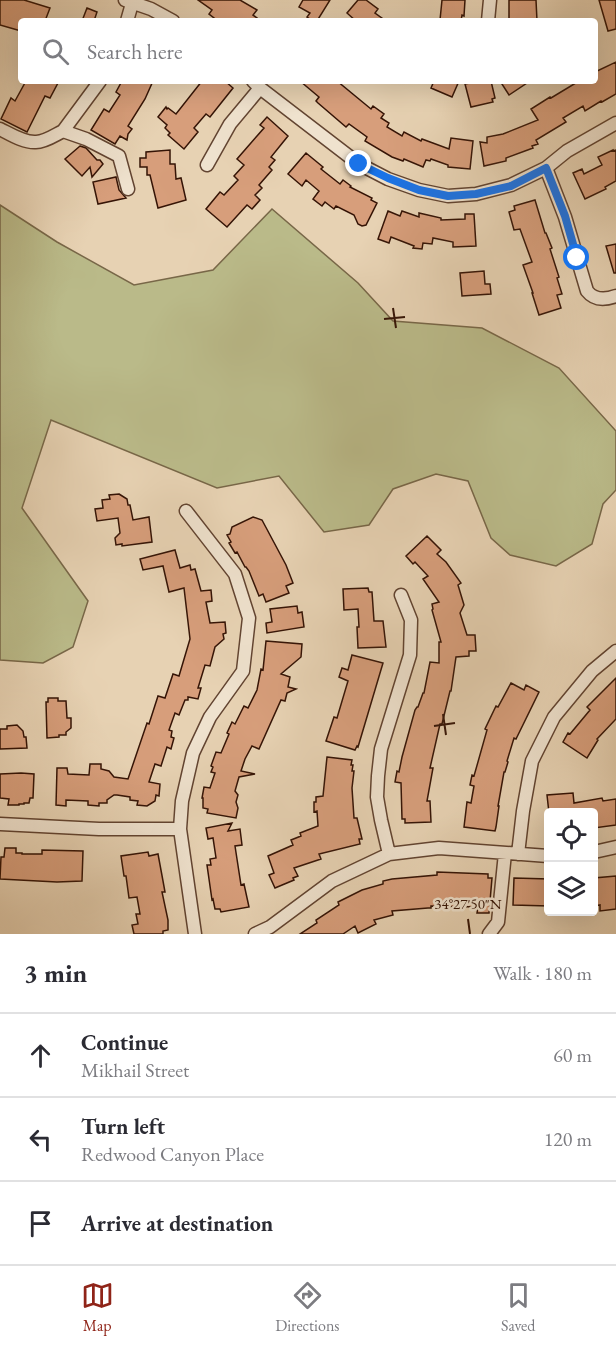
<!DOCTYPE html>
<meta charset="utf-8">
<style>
:root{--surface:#fff;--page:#f7f7f7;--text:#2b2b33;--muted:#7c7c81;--line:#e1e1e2;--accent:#8f2418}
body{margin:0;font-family:"EB Garamond",serif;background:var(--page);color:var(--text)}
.controls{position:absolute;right:18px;bottom:18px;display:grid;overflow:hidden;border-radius:6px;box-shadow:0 6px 24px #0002}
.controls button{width:54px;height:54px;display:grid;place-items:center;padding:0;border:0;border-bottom:2px solid var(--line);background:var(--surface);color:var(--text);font:30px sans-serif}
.stop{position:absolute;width:18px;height:18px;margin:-14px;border:4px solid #1a73e8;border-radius:50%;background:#fff}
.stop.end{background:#1a73e8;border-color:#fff;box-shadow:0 2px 6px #0008}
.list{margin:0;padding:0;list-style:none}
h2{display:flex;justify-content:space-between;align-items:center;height:78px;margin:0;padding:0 24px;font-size:26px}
h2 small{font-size:20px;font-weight:400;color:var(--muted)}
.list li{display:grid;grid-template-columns:39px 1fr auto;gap:18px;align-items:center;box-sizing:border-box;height:84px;padding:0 24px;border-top:2px solid var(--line)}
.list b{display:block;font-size:22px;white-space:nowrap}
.list p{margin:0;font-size:20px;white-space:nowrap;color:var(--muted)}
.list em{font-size:20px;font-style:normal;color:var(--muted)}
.icon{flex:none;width:33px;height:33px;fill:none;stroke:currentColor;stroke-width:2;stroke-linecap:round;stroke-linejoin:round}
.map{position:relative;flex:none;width:616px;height:934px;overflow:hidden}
.search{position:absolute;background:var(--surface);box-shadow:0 6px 24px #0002;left:18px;right:18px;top:18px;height:66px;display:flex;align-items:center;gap:15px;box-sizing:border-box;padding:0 21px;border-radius:6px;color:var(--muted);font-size:22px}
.sheet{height:330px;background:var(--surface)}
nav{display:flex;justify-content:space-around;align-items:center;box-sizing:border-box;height:84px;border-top:2px solid var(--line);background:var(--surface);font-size:16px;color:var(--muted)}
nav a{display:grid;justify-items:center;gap:3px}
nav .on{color:var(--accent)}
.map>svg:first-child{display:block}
.green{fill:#baba89;stroke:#786748;stroke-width:1.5}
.building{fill:#d79e7b;stroke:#351406;stroke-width:1.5}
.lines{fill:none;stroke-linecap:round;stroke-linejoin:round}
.minor-casing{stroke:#624431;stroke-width:15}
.minor{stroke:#efe2ce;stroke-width:12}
.route{stroke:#1a73e8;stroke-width:8}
.ticks{fill:none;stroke:#351406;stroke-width:2}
.ticks-label{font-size:15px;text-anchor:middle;fill:#351406;stroke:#efe2ce;stroke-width:5;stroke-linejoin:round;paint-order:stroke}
</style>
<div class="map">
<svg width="616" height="934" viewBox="0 0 616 934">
<rect width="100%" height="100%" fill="#e7d2b3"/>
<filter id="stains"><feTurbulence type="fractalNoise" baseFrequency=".00333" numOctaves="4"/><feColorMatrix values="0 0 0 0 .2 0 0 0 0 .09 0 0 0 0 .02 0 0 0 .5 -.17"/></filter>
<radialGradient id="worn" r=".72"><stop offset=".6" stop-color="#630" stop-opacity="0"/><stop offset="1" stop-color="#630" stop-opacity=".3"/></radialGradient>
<path class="green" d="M 0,205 L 57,242 L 134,285 L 213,270 L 272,209 L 358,283 L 393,321 L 482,328 L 559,368 L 616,431 L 616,490 L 603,504 L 592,544 L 556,566 L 510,555 L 491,538 L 468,481 L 436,474 L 393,489 L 369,525 L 324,532 L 279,476 L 217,488 L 51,420 L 22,508 L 88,601 L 73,647 L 43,663 L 0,660 Z"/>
<path class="building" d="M 0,0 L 24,0 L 50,8 L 45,21 L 21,21 L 21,31 L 0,25 Z
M 198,0 L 240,0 L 257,10 L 253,15 L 261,21 L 218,21 L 209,14 L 212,10 Z
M 303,0 L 330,0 L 317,21 L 313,21 L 307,17 L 310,13 L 299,7 Z
M 358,0 L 366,0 L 378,9 L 375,13 L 386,21 L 356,21 L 347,13 Z
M 442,0 L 465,0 L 464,16 L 462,15 L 461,21 L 440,20 Z
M 509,0 L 536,0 L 537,21 L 509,21 Z
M 599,0 L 616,0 L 616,29 L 608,31 Z
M 87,8 L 97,12 L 94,21 L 82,21 Z
M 616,62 L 616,94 L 602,102 L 601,101 L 585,111 L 583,106 L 563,118 L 566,122 L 536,140 L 538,144 L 532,146 L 533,148 L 506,158 L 506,161 L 484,166 L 480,142 L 487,143 L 487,137 L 503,134 L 538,120 L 531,109 L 550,97 L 551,98 L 579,81 L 595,81 L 595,72 Z
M 26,81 L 59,81 L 50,98 L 45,96 L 27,132 L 1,119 L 11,98 L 15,101 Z
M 122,81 L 153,81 L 145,99 L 128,126 L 132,129 L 128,134 L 127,140 L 120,136 L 115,144 L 91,130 L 104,109 L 109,112 L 120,95 L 116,92 Z
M 202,81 L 225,81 L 233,88 L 210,117 L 206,114 L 194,128 L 198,132 L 184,149 L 168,135 L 170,133 L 165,128 L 167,125 L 158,117 L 166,107 L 167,109 L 168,108 L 176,114 Z
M 300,81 L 337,81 L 371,109 L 373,106 L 384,114 L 381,118 L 389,123 L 387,127 L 402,136 L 404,132 L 421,141 L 422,139 L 449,149 L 451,138 L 473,141 L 470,169 L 448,167 L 448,165 L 431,159 L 430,161 L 426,160 L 423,167 L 404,159 L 403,161 L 392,157 L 365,141 L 367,137 L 349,124 L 346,127 L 318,103 L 316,101 L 319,97 Z
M 434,81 L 459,81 L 452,97 L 431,88 Z
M 479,81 L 491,81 L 495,98 L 492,99 L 493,102 L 471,107 L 465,84 Z
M 500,81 L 530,81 L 509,95 Z
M 267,117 L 288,136 L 271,157 L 275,160 L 269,167 L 272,170 L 259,185 L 262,188 L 255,195 L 260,200 L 252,209 L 247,205 L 227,227 L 206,209 L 220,192 L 224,195 L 238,180 L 234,176 L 244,165 L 237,159 L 264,128 L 260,125 Z
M 80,146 L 86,148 L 97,160 L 100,160 L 103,164 L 92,177 L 90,167 L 82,176 L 65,159 Z
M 170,150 L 170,164 L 175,164 L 176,179 L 181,178 L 186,200 L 158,208 L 150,175 L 147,175 L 147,167 L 140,167 L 140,158 L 146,158 L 146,152 Z
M 613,150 L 613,151 L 616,150 L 616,181 L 605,187 L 606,189 L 585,199 L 573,173 L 582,169 L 584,174 L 602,165 L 598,157 Z
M 306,153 L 323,167 L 321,169 L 340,184 L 343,180 L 351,186 L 350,187 L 372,198 L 371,200 L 377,203 L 366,225 L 362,226 L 358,224 L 354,215 L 336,206 L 334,209 L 325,202 L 322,206 L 313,199 L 319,191 L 306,180 L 302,186 L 288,174 Z
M 116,177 L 119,190 L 126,198 L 98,204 L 93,182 Z
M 535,200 L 545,233 L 546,233 L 552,248 L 550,249 L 559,277 L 557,278 L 562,294 L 557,295 L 561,308 L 539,315 L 532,293 L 533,293 L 523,265 L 532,262 L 520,229 L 514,230 L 509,212 L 515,210 L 514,206 Z
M 388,211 L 400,216 L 402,211 L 419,217 L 419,213 L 441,218 L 441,220 L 465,219 L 465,214 L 474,214 L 476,246 L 453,247 L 453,242 L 433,238 L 432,244 L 423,243 L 422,249 L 413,248 L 414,246 L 391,237 L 389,243 L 378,239 Z
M 616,244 L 616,273 L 614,273 L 606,246 Z
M 484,271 L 485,284 L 490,284 L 491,294 L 462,296 L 460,273 Z
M 119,494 L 127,499 L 128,505 L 130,505 L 133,520 L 149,517 L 152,542 L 122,546 L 122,544 L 116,545 L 115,538 L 120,533 L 118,518 L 97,521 L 95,509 L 103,508 L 102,500 L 110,499 L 109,495 Z
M 253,517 L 262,520 L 286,565 L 293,583 L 286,586 L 289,593 L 266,602 L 263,594 L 259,596 L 249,571 L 246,567 L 245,567 L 237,552 L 235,553 L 229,543 L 231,542 L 227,535 L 230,534 L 232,527 Z
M 427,536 L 441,550 L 437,554 L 446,562 L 461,583 L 458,585 L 464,605 L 460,613 L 467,635 L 475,635 L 476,651 L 469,651 L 469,656 L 456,657 L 451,691 L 450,691 L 442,724 L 440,724 L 430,768 L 433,768 L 427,801 L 430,801 L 431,822 L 405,823 L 405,819 L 402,819 L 401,783 L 395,782 L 397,771 L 399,772 L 402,757 L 415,710 L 417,707 L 418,707 L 423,693 L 424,693 L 430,662 L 439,663 L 439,642 L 441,642 L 432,610 L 433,609 L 432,604 L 439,602 L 423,579 L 428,576 L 415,562 L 413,564 L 406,556 Z
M 175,550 L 180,568 L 190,565 L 191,570 L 195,569 L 201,591 L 211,590 L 212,601 L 206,602 L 210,623 L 225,622 L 226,633 L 223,634 L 224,639 L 215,647 L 210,666 L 205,665 L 198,688 L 201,688 L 198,699 L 188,697 L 188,700 L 185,700 L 179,715 L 175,713 L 169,730 L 172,731 L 171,737 L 174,738 L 171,749 L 167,747 L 161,766 L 155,764 L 149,782 L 160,784 L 159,796 L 156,795 L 155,801 L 147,806 L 137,805 L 138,801 L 130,800 L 130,797 L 117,795 L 114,795 L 107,800 L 107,803 L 99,803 L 99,806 L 88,805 L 88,801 L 66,800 L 66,806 L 56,805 L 57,768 L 67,768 L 68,774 L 89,775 L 90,764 L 101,764 L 101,769 L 109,771 L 114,777 L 128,779 L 147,723 L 149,724 L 158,696 L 165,698 L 173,674 L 179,676 L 190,639 L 184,588 L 169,592 L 163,566 L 143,570 L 140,559 Z
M 368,588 L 369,592 L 372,592 L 374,621 L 383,621 L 386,647 L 358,648 L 357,627 L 359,627 L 358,609 L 344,610 L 343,589 Z
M 297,606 L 298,613 L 302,612 L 304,627 L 267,633 L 266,623 L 272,622 L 270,609 Z
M 266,641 L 302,644 L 301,657 L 281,674 L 290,677 L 288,687 L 296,689 L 287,693 L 285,701 L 281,700 L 259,749 L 252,746 L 245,759 L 241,771 L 255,774 L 239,777 L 235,791 L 238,795 L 236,802 L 238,808 L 236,818 L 207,813 L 208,809 L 203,808 L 203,798 L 202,798 L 204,787 L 210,788 L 215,773 L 211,772 L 213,767 L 211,766 L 216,752 L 221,753 L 229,734 L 227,733 L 232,722 L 235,724 L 244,706 L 248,708 L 257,690 L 261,669 L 263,670 Z
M 352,655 L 383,663 L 358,747 L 357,746 L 355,750 L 326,741 L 334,717 L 337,718 L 348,681 L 339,677 L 342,668 L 348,670 Z
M 616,678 L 616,719 L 597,739 L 598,740 L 587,758 L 563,742 L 568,733 L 570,734 L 590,710 L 587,707 Z
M 511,683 L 524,690 L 526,685 L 539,692 L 516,739 L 514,738 L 507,761 L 508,762 L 505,772 L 504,772 L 498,806 L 499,806 L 496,827 L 495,831 L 464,827 L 467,802 L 471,803 L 474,786 L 470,785 L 472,775 L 474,776 L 487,730 L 485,729 L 496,706 L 498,707 Z
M 48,698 L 58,698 L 58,701 L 66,701 L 67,718 L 71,718 L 71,728 L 66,732 L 66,735 L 59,735 L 59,737 L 47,738 L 46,702 L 48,702 Z
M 17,725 L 23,731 L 24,737 L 26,737 L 27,748 L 0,749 L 0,729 L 7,729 L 7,726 Z
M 327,757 L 352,760 L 351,765 L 353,765 L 352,771 L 354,771 L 352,788 L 354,818 L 357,818 L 362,839 L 359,839 L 360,844 L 319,854 L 321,859 L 294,868 L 298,876 L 293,878 L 294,880 L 275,888 L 269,875 L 274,873 L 268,856 L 293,845 L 291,840 L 301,836 L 300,833 L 318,826 L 317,811 L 314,812 L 314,802 L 316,802 L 316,797 L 323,796 Z
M 21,773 L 34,774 L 33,798 L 30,798 L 29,803 L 24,803 L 24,804 L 19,804 L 19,805 L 8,805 L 9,799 L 0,798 L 0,774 Z
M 573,793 L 574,803 L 602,798 L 603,801 L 616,799 L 616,825 L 594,828 L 594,813 L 549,813 L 547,795 Z
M 232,823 L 228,831 L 240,829 L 242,845 L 235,846 L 241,885 L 244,884 L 249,907 L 221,912 L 220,909 L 215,909 L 213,899 L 212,900 L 207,865 L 211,865 L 210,859 L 216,858 L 213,838 L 208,839 L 206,828 Z
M 5,848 L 16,848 L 16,853 L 22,853 L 22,854 L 42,854 L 42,850 L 83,851 L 82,881 L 57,882 L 0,879 L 1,857 L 4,857 Z
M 148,852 L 149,856 L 158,854 L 163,881 L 165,892 L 162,892 L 168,920 L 168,930 L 163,931 L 163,934 L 134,934 L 132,925 L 138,924 L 136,914 L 140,914 L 137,897 L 129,898 L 126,876 L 124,876 L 121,856 Z
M 437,872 L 488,874 L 488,878 L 492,878 L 489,913 L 477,913 L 478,907 L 431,906 L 431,908 L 428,908 L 392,911 L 393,915 L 374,920 L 376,924 L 358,933 L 355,926 L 343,934 L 300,934 L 317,923 L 316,920 L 339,905 L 338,902 L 362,890 L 383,884 L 383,881 L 392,879 L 437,875 Z
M 616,876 L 616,909 L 600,911 L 600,905 L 594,906 L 594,878 Z
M 514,878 L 549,879 L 549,906 L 513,905 Z"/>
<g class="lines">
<g class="minor-casing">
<path id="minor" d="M 125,0 L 151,9 L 173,21
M 127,21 L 133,0
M 488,21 L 490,0
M 253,81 L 260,88 L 359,164 L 388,179 L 419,190 L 448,196 L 476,194 L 511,185 L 546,168 L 567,151 L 616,123
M 0,129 C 10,134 24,143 36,142 C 45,142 55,135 63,131 L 86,139 L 119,156 L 128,189
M 63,131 L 100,81
M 207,165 L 230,124 L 260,88
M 546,168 L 565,217 L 587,291 C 594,300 605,300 616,296
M 186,511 L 235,574 L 249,618 L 243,671 L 210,717 L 193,753 L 182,801 L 180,829 L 195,934
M 0,824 L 99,829 L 180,829
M 594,852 L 616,847
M 389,854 L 381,820 L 377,797 L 378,776 L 381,749 L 410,655 L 411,620 L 401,595
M 518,854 L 523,811 L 532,761 L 554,717 L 592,671 L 616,651
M 255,934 L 270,927 L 332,881 L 389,854 L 439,848 L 548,856
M 489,934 L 498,922 L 505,853"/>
</g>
<use href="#minor" class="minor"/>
</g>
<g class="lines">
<path class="route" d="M 359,164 L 388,178 L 419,190 L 448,196 L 476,194 L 511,186 L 546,168 L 565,216 L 577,258"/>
</g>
<path class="ticks" d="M 393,308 L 396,328M 384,319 L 405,317M 443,714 L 446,735M 434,726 L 455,723M 468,919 L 470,934"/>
<g class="ticks-label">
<text x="468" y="909">34°27'50"N</text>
</g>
<rect width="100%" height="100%" filter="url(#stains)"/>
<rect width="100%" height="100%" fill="url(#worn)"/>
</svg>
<div class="controls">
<button><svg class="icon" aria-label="locate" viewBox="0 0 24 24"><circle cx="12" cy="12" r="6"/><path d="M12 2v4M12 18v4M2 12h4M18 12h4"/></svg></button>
<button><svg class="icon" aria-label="layers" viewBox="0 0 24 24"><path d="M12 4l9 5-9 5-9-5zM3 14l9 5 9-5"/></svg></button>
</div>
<div class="stop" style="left:577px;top:258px"></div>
<div class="stop end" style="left:359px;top:164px"></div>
<div class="search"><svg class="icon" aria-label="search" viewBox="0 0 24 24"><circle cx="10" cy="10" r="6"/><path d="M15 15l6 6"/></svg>Search here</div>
</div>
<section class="sheet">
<h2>3 min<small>Walk · 180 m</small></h2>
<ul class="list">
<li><svg class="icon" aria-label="ahead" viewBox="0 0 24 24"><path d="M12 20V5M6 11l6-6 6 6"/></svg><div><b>Continue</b><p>Mikhail Street</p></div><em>60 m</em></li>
<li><svg class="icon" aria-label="left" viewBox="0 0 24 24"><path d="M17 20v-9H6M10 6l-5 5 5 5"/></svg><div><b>Turn left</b><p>Redwood Canyon Place</p></div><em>120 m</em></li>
<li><svg class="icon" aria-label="arrive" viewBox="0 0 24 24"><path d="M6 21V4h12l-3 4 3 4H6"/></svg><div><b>Arrive at destination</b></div></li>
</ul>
</section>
<nav>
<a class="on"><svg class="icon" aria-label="map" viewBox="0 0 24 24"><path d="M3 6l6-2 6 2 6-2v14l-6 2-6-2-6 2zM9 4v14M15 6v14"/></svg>Map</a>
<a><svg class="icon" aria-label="directions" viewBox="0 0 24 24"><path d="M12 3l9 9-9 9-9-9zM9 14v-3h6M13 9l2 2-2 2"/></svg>Directions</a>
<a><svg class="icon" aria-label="saved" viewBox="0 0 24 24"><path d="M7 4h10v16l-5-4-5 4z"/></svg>Saved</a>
</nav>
